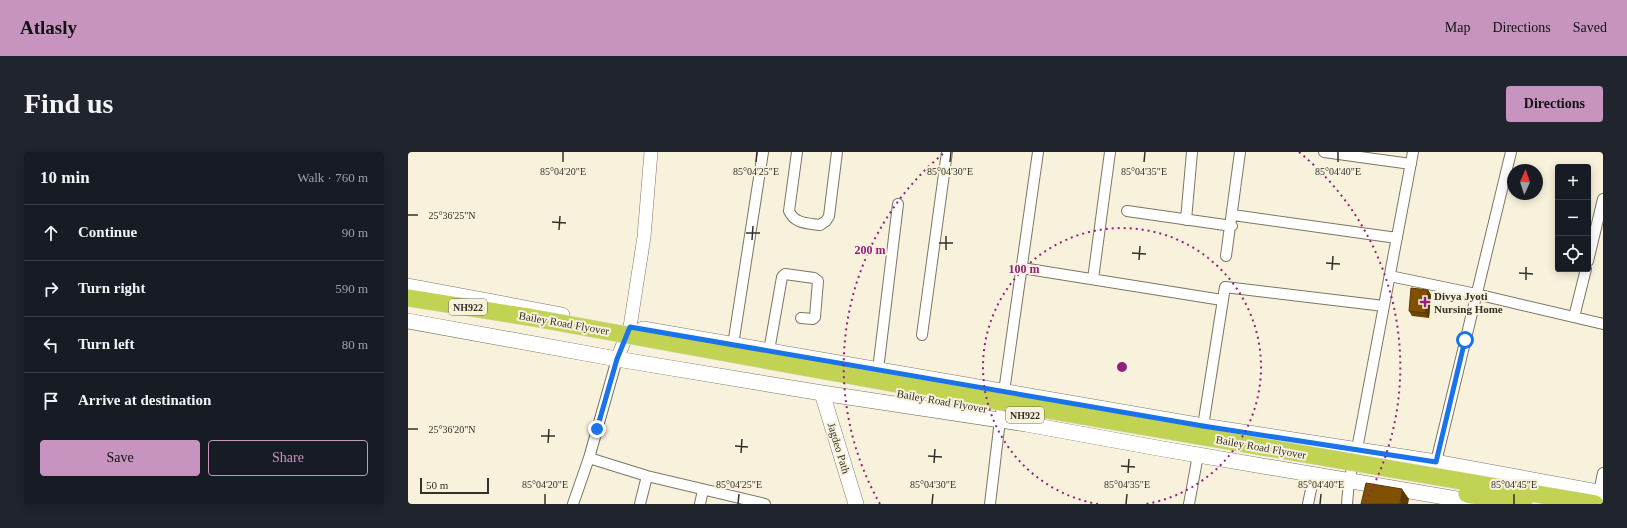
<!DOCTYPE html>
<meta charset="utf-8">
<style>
:root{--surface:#171b24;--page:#20242c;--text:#f1f3f6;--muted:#9ea1a6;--line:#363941;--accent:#c794c0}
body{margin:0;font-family:Georgia,serif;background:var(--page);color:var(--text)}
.controls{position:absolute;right:12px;top:12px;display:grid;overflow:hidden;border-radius:4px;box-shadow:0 2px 10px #0003}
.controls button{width:36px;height:36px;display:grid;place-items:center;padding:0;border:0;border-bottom:1px solid var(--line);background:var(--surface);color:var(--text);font:20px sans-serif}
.compass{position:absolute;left:1099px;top:12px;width:36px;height:36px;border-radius:50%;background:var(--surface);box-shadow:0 2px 10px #0003;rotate:3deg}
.scale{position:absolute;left:12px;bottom:10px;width:69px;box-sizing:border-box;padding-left:4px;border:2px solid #323028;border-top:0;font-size:11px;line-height:14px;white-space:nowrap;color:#323028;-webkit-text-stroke:3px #f8f2dd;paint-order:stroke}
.stop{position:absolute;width:12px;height:12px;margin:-9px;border:3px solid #1a73e8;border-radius:50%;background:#fff}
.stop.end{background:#1a73e8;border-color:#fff;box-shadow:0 1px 4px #0008}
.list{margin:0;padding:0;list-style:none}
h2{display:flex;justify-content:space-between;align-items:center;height:52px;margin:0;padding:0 16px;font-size:17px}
h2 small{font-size:13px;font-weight:400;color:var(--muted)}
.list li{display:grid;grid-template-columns:26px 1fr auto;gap:12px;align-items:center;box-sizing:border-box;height:56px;padding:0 16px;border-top:1px solid var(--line)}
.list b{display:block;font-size:15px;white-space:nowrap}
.list em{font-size:13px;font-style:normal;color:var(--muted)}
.actions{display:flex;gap:8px;padding:12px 16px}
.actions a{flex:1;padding:9px 0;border:1px solid var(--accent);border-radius:4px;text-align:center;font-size:14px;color:var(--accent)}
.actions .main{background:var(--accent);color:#111}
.icon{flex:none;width:22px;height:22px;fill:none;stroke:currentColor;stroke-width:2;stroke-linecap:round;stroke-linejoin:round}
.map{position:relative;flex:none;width:1195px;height:352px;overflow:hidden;border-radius:4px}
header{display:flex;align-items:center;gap:24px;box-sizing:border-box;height:56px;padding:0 20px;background:var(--accent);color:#111}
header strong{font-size:19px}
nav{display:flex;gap:22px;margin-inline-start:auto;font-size:14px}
.intro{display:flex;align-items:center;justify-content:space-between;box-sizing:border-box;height:96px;padding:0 24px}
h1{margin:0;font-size:28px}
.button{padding:10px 18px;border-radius:4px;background:var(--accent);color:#111;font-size:14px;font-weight:700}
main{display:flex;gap:24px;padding:0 24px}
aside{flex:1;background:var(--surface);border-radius:4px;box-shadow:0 2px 10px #0003}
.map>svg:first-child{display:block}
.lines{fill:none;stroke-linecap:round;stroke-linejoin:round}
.minor-casing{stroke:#7b7663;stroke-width:12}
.tertiary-casing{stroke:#7b7663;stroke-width:14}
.secondary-casing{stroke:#7b7663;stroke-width:16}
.trunk-casing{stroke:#dededd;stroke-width:18}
.minor{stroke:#fff;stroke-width:10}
.tertiary{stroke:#fff;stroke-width:13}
.secondary{stroke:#fff;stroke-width:15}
.trunk{stroke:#c2d354;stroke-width:17}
.trunk-bridge-casing{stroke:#dededd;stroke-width:18;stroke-linecap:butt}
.trunk-bridge{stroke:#c2d354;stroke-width:17}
.wall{fill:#6e4602}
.shaded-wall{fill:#5a3901}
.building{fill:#805102;stroke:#5a3901}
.route{stroke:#1a73e8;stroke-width:5}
.ticks{fill:none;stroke:#323028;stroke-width:1.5}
.ring{fill:none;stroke:#941f7d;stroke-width:2;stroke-dasharray:2 4}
.poi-dot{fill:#941f7d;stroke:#f8f2dd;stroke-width:1.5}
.labels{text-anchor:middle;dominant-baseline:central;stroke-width:4;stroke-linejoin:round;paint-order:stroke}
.shield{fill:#f8f2dd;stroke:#6d6a5e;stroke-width:1}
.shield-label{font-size:10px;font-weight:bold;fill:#323028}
.poi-label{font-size:11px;font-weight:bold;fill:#323028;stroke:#f8f2dd;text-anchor:start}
.street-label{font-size:11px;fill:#323028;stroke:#f8f2dd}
.ticks-label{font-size:10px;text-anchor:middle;fill:#323028;stroke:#f8f2dd;stroke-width:4;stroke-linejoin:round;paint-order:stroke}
.centre{fill:#941f7d;stroke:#f8f2dd;stroke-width:2}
.ring-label{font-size:12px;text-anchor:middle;font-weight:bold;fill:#941f7d;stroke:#f8f2dd;stroke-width:4;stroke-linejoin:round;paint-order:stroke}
</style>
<header>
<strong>Atlasly</strong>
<nav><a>Map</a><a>Directions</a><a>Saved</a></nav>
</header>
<div class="intro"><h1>Find us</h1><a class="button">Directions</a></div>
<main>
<aside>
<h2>10 min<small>Walk · 760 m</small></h2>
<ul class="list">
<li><svg class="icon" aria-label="ahead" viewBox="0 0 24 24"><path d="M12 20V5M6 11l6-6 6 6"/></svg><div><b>Continue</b></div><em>90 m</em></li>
<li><svg class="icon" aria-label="right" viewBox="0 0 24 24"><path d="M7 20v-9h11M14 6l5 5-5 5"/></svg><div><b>Turn right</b></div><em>590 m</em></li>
<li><svg class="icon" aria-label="left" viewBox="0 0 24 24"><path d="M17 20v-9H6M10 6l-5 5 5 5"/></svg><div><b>Turn left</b></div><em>80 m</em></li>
<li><svg class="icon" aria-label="arrive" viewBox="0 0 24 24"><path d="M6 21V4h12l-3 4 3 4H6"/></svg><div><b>Arrive at destination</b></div></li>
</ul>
<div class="actions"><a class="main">Save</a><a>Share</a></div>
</aside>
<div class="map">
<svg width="1195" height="352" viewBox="0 0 1195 352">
<rect width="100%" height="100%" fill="#f8f2dd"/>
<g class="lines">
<g class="minor-casing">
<path id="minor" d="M 389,0 L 381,59 C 387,72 399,71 412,73 L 418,69 L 421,64 L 429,0
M 916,0 L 1003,12
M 719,59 L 824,74
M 825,63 L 989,86
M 778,68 L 784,0
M 818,104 L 832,0
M 1180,109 L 1195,47
M 614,116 L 814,148
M 982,124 L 1068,142 L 1195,172
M 685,127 L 702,0
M 1166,165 L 1178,117
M 514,183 L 539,0
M 325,193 L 355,0
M 361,199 L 374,125 L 377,122 L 406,126 L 410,129 L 407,165 L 405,167 L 393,166
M 470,218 L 490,52
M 795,274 L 817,135 L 976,154
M 181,306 L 239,324 L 357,352
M 1028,310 L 1103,0
M 1191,340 L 1195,321
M 165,352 L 181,306 L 209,207
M 232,352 L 239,324
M 292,352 L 295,338
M 582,352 L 592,268 L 630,0
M 781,352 L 790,303
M 900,352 L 906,323
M 939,352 L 941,329 L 949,297 L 1005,0"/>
</g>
<g class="tertiary-casing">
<path id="tertiary" d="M 209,207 L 222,175 L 236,85 L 243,0"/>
</g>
<g class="secondary-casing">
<path id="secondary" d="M 0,134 L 154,163
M 0,169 L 209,207 L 414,241 L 618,272 L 755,297 L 1072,351
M 235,177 L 795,274 L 1028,310 L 1195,341
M 414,241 L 448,352"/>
</g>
<g class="trunk-casing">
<path id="trunk" d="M 0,146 L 120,165"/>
</g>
<use href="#minor" class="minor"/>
<use href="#tertiary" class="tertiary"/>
<use href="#secondary" class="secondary"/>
<use href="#trunk" class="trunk"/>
<g class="trunk-bridge-casing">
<path id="trunk-bridge" d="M 120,165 L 494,233 L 1187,352
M 1059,342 L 1116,352"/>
</g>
<use href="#trunk-bridge" class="trunk-bridge"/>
</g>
<path class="wall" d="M 1020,138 L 1023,143 L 1021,166 L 1004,164 L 1001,159 Z"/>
<path class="shaded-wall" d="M 1020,138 L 1023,143 L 1021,166 L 1017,161 Z
M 994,337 L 1001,347 L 1000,352 L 992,352 Z"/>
<path class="building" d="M 1003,136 L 1020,138 L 1017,161 L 1001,159 Z
M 958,331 L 994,337 L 992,352 L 953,352 Z"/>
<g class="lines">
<path class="route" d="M 189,277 L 209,207 L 222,175 L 795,274 L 1028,310 L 1057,188"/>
</g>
<path class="ticks" d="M 155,10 L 155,0M 348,10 L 349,0M 542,10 L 543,0M 736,10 L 737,0M 930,10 L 930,0M 0,63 L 10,63M 144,70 L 158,71M 151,78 L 152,64M 338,81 L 352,81M 344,88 L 345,74M 531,91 L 545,91M 538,98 L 538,84M 724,101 L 738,102M 731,108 L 732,94M 918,111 L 932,112M 924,118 L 925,104M 1111,121 L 1125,122M 1118,128 L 1118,115M 0,277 L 10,277M 133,284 L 147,284M 140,291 L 141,277M 327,294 L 340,295M 333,301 L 334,287M 520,304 L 534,305M 526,311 L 527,297M 713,314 L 727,315M 720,321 L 721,307M 137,352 L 137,342M 330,352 L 331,342M 524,352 L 525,342M 718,352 L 719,342M 912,352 L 913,342M 1106,352 L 1106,342"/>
<g class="ring">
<path d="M690 352A139 139 0 1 1 738 352"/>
<path d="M472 352A278 278 0 0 1 537 0M891 0A278 278 0 0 1 956 352"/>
</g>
<path class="poi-dot" d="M1015 144h4v4h4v4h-4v4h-4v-4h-4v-4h4z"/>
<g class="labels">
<g class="shield">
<rect x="41" y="147" width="38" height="16" rx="3"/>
<rect x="598" y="255" width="38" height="16" rx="3"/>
</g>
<g class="shield-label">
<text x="60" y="155">NH922</text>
<text x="617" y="263">NH922</text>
</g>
<g class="poi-label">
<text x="1026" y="144">Divya Jyoti<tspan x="1026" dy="13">Nursing Home</tspan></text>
</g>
<g class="street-label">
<text transform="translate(156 171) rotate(10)">Bailey Road Flyover</text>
<text transform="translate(534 249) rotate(10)">Bailey Road Flyover</text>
<text transform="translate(853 295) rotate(10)">Bailey Road Flyover</text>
<text transform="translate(431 296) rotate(73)">Jagdeo Path</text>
</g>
</g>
<g class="ticks-label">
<text x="155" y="23">85°04'20"E</text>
<text x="348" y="23">85°04'25"E</text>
<text x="542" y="23">85°04'30"E</text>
<text x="736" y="23">85°04'35"E</text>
<text x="930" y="23">85°04'40"E</text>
<text x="44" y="67">25°36'25"N</text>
<text x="44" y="281">25°36'20"N</text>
<text x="137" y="336">85°04'20"E</text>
<text x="331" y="336">85°04'25"E</text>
<text x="525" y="336">85°04'30"E</text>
<text x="719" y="336">85°04'35"E</text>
<text x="913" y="336">85°04'40"E</text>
<text x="1106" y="336">85°04'45"E</text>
</g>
<circle cx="714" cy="215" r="6" class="centre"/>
<g class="ring-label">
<text x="462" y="102">200 m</text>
<text x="616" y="121">100 m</text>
</g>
</svg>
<div class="controls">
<button>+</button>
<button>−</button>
<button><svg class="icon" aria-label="locate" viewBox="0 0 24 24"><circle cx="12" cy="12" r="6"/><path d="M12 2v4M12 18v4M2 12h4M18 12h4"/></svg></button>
</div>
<svg class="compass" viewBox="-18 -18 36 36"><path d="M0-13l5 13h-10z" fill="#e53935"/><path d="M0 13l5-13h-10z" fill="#9ea1a6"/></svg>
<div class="scale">50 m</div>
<div class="stop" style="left:1057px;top:188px"></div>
<div class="stop end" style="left:189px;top:277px"></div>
</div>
</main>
